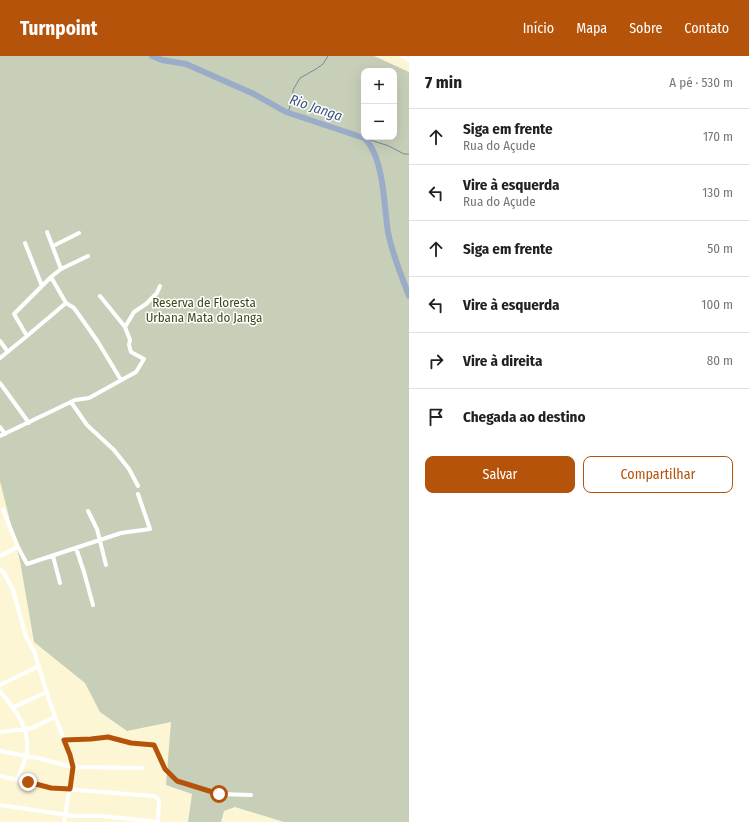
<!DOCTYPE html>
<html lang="pt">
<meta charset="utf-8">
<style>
:root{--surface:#fff;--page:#f6f6f6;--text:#202124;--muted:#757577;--line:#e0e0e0;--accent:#b45309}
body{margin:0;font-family:"Fira Sans Condensed",sans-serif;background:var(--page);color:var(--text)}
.controls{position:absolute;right:12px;top:12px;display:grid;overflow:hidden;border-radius:8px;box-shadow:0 4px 16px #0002}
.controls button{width:36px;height:36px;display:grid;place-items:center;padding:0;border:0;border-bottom:1px solid var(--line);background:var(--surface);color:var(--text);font:20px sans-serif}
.stop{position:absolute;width:12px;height:12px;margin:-9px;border:3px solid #b45309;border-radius:50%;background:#fff}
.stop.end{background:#b45309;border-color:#fff;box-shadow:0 1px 4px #0008}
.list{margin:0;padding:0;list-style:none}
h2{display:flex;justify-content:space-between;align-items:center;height:52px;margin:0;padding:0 16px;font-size:17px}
h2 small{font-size:13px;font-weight:400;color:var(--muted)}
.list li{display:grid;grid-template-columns:26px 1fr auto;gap:12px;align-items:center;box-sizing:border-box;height:56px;padding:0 16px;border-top:1px solid var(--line)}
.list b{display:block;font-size:15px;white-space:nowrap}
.list p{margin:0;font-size:13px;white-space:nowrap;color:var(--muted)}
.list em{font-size:13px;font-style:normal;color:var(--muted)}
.actions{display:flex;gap:8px;padding:12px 16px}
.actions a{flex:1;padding:9px 0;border:1px solid var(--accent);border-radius:8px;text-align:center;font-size:14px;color:var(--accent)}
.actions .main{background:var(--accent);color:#fff}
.icon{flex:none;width:22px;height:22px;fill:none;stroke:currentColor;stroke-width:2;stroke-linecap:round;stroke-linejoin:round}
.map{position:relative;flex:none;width:409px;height:766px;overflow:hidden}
header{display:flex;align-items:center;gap:24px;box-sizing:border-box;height:56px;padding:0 20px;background:var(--accent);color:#fff}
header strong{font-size:19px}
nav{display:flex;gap:22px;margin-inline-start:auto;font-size:14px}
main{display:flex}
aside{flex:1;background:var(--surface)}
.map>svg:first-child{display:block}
.green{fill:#c7cfb9;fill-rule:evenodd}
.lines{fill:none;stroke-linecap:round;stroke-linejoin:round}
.stream{stroke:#7d8898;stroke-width:1}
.river{stroke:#9bacc8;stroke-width:6}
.minor{stroke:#fff;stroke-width:4}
.route{stroke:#b45309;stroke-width:5}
.labels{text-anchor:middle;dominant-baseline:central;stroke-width:3;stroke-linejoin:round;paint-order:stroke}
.park-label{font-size:13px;fill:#3c4a19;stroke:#fff}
.water-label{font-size:14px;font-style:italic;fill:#3c557e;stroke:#fff}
</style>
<header>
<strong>Turnpoint</strong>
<nav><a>Início</a><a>Mapa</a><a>Sobre</a><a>Contato</a></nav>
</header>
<main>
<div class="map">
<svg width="409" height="766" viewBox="0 0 409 766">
<rect width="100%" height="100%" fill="#fdf6d5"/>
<path class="green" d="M 0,0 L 374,0 L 409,16 L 409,766 L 284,766 L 235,751 L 224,755 L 221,766 L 188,766 L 192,738 L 166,729 L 171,666 L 127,675 L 100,656 L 85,627 L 34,586 L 20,505 L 0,425 ZM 364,15 L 394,15 L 394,81 L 364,81 Z"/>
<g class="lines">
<path class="stream" d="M 288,56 L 293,42 L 293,34 L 300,22 L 316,13 L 323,8 L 328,0
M 364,82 L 389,90 L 404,98 L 409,98"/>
<path class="river" d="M 152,0 L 162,4 L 186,8 L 254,38 L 286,56 L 364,82 C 366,84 369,87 370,89 C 384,111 384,150 388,176 C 392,198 401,218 409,240"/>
<path class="minor" d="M 402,0 L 409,4
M 25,187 L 42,230
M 53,190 L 79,177
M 61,213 L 88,200
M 51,221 L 66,247 L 74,252 L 84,266 L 98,286 L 121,324
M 100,240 L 125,271
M 27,280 L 14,258 L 51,221 L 61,213 L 47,176
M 0,285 L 8,296
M 0,302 L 27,280 L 66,247
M 0,327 L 29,367
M 71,346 L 87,369 L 114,394 L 129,413 L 138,430
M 0,371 L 5,378
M 0,380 L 75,344 L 89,342 L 136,316 L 144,303 L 131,296 L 129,289 L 130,284 L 125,271 L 134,256 L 146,248 L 157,237 L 160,230
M 3,454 L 18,491
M 88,455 L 97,473 L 106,509
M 76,492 L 84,516 L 93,549
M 0,500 L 18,491 L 27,508 L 121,477 L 150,473 L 138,438
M 53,500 L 60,527
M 0,513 L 5,519 L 13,534 L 26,581 L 34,595 L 50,647 L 70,699 L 73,711 L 64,766
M 0,629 L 39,610
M 0,635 C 15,654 32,673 26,700 C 24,708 20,716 17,723
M 14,651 L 47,636
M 0,676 L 32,672 L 55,661
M 64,684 L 91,683 L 108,681 L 131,687 L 154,689 L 165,713 L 177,725 L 219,738 L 251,739
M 0,695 L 37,702 L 73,711 L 142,712
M 0,720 L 51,732 L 153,740 L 156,741 L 159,744 L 158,766
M 0,749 L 74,760 L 102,760 L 158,766"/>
</g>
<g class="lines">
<path class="route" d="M 28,726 L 51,732 L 70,733 L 73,711 L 70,699 L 64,684 L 91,683 L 108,681 L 131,687 L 154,689 L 165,713 L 177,725 L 219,738"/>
</g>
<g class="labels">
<g class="park-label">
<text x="204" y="246">Reserva de Floresta<tspan x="204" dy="15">Urbana Mata do Janga</tspan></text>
</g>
<g class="water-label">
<text transform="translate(316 52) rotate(19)">Rio Janga</text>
</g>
</g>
</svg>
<div class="controls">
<button>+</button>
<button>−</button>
</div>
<div class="stop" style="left:219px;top:738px"></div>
<div class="stop end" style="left:28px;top:726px"></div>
</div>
<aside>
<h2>7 min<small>A pé · 530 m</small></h2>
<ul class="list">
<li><svg class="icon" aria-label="ahead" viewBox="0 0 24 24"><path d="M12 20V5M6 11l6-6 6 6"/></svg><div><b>Siga em frente</b><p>Rua do Açude</p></div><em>170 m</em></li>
<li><svg class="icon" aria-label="left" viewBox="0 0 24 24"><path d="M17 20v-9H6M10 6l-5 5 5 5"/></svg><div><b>Vire à esquerda</b><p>Rua do Açude</p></div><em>130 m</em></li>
<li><svg class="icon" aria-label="ahead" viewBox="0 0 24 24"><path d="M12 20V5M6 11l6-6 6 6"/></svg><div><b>Siga em frente</b></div><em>50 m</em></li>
<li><svg class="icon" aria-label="left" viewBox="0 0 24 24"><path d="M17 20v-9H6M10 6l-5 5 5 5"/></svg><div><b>Vire à esquerda</b></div><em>100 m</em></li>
<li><svg class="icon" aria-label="right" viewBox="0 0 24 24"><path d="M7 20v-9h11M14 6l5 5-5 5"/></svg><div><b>Vire à direita</b></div><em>80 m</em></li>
<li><svg class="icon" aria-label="arrive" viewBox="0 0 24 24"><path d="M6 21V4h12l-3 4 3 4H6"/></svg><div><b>Chegada ao destino</b></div></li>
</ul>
<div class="actions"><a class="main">Salvar</a><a>Compartilhar</a></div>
</aside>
</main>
